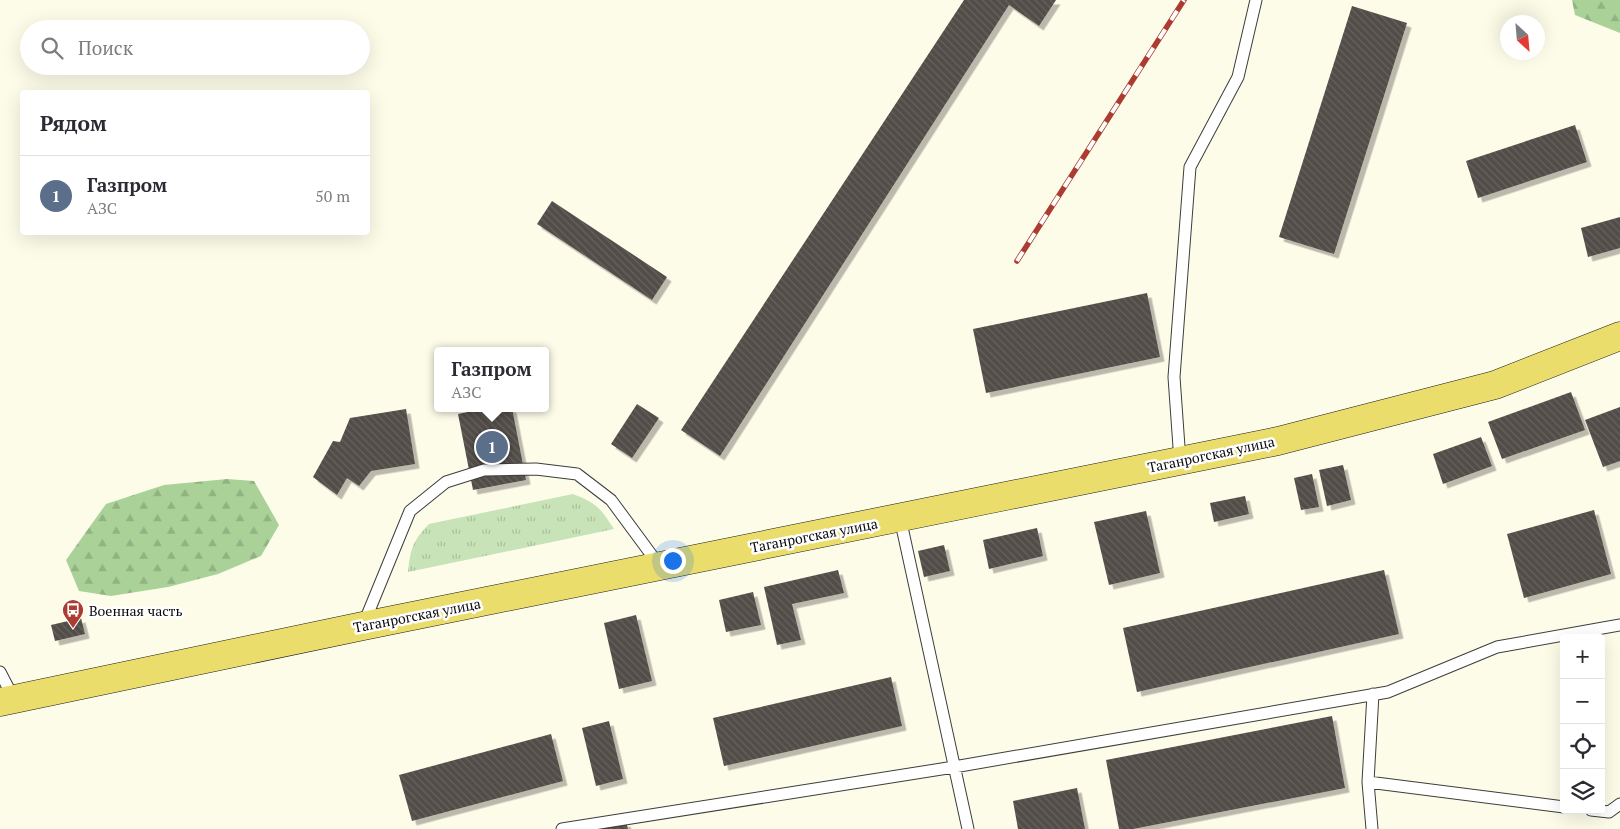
<!DOCTYPE html>
<html lang="ru">
<meta charset="utf-8">
<style>
:root{--surface:#fff;--page:#f2f2f3;--text:#2b2b33;--muted:#7c7c81;--line:#e1e1e2;--accent:#0b8043}
body{margin:0;font-family:"PT Serif",serif;background:var(--page);color:var(--text)}
.controls{position:absolute;right:15px;bottom:15px;display:grid;overflow:hidden;border-radius:5px;box-shadow:0 5px 20px #0002}
.controls button{width:45px;height:45px;display:grid;place-items:center;padding:0;border:0;border-bottom:1px solid var(--line);background:var(--surface);color:var(--text);font:25px sans-serif}
.compass{position:absolute;left:1500px;top:15px;width:45px;height:45px;border-radius:50%;background:var(--surface);box-shadow:0 5px 20px #0002;rotate:154deg}
.you{position:absolute;left:672px;top:560px;width:18px;height:18px;margin:-12px;border:4px solid #fff;border-radius:50%;background:#1a73e8;box-shadow:0 0 0 8px #1a73e833}
.badge{display:grid;place-items:center;width:32px;height:32px;border-radius:50%;background:var(--accent);color:#fff;font-size:16px;font-weight:700}
.pin{position:absolute;translate:-50% -50%;border:2px solid #fff;box-shadow:0 1px 5px #0006}
.popup{position:absolute;left:434px;top:347px;width:115px;height:65px;box-sizing:border-box;display:grid;place-content:center;border-radius:5px;background:var(--surface);filter:drop-shadow(0 1px 4px #0005);font-size:16px;white-space:nowrap;color:var(--muted)}
.popup b{font-size:19px;color:var(--text)}
.popup::after{content:'';position:absolute;left:50%;top:100%;margin-left:-10px;border:10px solid transparent;border-top-color:var(--surface)}
.list{margin:0;padding:0;list-style:none}
h2{display:flex;justify-content:space-between;align-items:center;height:65px;margin:0;padding:0 20px;font-size:21px}
h2 small{font-size:16px;font-weight:400;color:var(--muted)}
.list li{display:grid;grid-template-columns:32px 1fr auto;gap:15px;align-items:center;box-sizing:border-box;height:80px;padding:0 20px;border-top:1px solid var(--line)}
.list b{display:block;font-size:19px;white-space:nowrap}
.list p{margin:0;font-size:16px;white-space:nowrap;color:var(--muted)}
.list em{font-size:16px;font-style:normal;color:var(--muted)}
.icon{flex:none;width:28px;height:28px;fill:none;stroke:currentColor;stroke-width:2;stroke-linecap:round;stroke-linejoin:round}
.map{position:relative;flex:none;width:1620px;height:829px;overflow:hidden}
.search{position:absolute;background:var(--surface);box-shadow:0 5px 20px #0002;left:20px;top:20px;width:350px;height:55px;display:flex;align-items:center;gap:12px;box-sizing:border-box;padding:0 18px;border-radius:28px;color:var(--muted);font-size:19px}
.panel{position:absolute;background:var(--surface);box-shadow:0 5px 20px #0002;left:20px;top:90px;width:350px;height:145px;border-radius:5px}
.map>svg:first-child{display:block}
.grass{fill:url(#grass-tufts)}
.forest{fill:url(#forest-firs)}
.building{fill:url(#building-back-hatch);filter:url(#shadow)}
.lines{fill:none;stroke-linecap:round;stroke-linejoin:round}
.lane-casing{stroke:#3d3d3d;stroke-width:13}
.primary-casing{stroke:#1b1b1b;stroke-width:29}
.lane{stroke:#fff;stroke-width:11}
.primary{stroke:#ebdd6b;stroke-width:28}
.rail-casing{stroke:#ac3b31;stroke-width:5.5}
.rail{stroke:#fff;stroke-width:4;stroke-dasharray:11;stroke-linecap:butt}
.labels{text-anchor:middle;dominant-baseline:central;stroke-width:5;stroke-linejoin:round;paint-order:stroke}
.street-label{font-size:14px;fill:#0a0a0a;stroke:#fff}
.poi-label{font-size:14px;fill:#0a0a0a;stroke:#fff;text-anchor:start}
</style>
<div class="map">
<svg width="1620" height="829" viewBox="0 0 1620 829">
<defs>
<pattern id="grass-tufts" width="24" height="20" patternUnits="userSpaceOnUse" patternTransform="scale(1.25)"><rect width="24" height="20" fill="#c8e3b7"/><path d="M3 7l-1-3M5 7V3M7 7l1-3M15 17l-1-3M17 17v-4M19 17l1-3" fill="none" stroke="#aac19c"/></pattern>
<pattern id="forest-firs" width="22" height="20" patternUnits="userSpaceOnUse" patternTransform="scale(1.25)"><rect width="22" height="20" fill="#aad298"/><path d="M5 1l3.5 6h-7zM16 11l3.5 6h-7z" fill="#91b382"/></pattern>
<pattern id="building-back-hatch" width="6" height="6" patternUnits="userSpaceOnUse" patternTransform="scale(1.25)"><rect width="6" height="6" fill="#524d48"/><path d="M-1 5l2 2M0 0l6 6M5-1l2 2" fill="none" stroke="#66625e"/></pattern>
<filter id="shadow"><feDropShadow dx="4.5" dy="4.5" stdDeviation="0" flood-color="#0004"/></filter>
</defs>
<rect width="100%" height="100%" fill="#fdfce9"/>
<path class="grass" d="M 573,494 C 597,503 601,509 614,529 L 408,572 C 410,550 413,540 429,524 Z"/>
<path class="forest" d="M 1572,0 L 1620,0 L 1620,33 L 1575,15 Z
M 227,479 L 254,481 L 279,525 L 261,556 L 218,574 L 168,587 L 111,596 L 79,591 L 66,560 L 106,504 L 164,485 Z"/>
<path class="building" d="M 964,0 L 1056,0 L 1039,26 L 1009,5 L 720,456 L 681,430 Z
M 1352,6 L 1407,23 L 1334,254 L 1279,237 Z
M 1575,125 L 1587,162 L 1478,198 L 1466,161 Z
M 552,201 L 667,277 L 652,300 L 537,224 Z
M 1620,217 L 1620,248 L 1588,257 L 1581,228 Z
M 1147,293 L 1160,357 L 986,393 L 973,329 Z
M 1571,392 L 1585,430 L 1502,459 L 1488,422 Z
M 637,404 L 659,418 L 632,458 L 611,444 Z
M 1620,407 L 1620,461 L 1603,467 L 1585,420 Z
M 487,408 L 512,408 L 526,480 L 473,490 L 458,414 Z
M 406,409 L 415,464 L 371,471 L 359,486 L 347,478 L 337,495 L 313,477 L 333,441 L 340,442 L 350,418 Z
M 1481,437 L 1492,466 L 1443,484 L 1433,454 Z
M 1343,465 L 1351,500 L 1327,506 L 1319,470 Z
M 1312,474 L 1319,507 L 1301,510 L 1294,478 Z
M 1245,496 L 1249,514 L 1214,522 L 1210,503 Z
M 1594,510 L 1611,574 L 1524,598 L 1507,534 Z
M 1146,511 L 1160,573 L 1109,585 L 1094,522 Z
M 1037,528 L 1043,556 L 989,569 L 983,540 Z
M 944,545 L 950,571 L 924,577 L 918,551 Z
M 838,570 L 844,593 L 792,604 L 801,640 L 777,645 L 764,587 Z
M 1384,570 L 1399,634 L 1137,692 L 1123,628 Z
M 753,592 L 761,625 L 726,632 L 719,600 Z
M 636,615 L 652,681 L 619,689 L 604,623 Z
M 81,618 L 85,634 L 55,641 L 51,625 Z
M 891,677 L 902,726 L 724,766 L 713,718 Z
M 1332,716 L 1345,788 L 1133,829 L 1119,829 L 1106,760 Z
M 609,721 L 623,779 L 596,786 L 582,728 Z
M 551,734 L 563,781 L 412,821 L 399,775 Z
M 1077,788 L 1085,829 L 1018,829 L 1013,801 Z
M 626,822 L 628,829 L 602,829 L 602,828 Z"/>
<g class="lines">
<g class="lane-casing">
<path id="lane" d="M 1180,461 L 1174,377 L 1190,167 L 1238,77 L 1256,0
M 900,518 L 968,829
M 364,623 L 410,511 L 446,482 L 484,470 L 536,469 L 577,474 L 611,500 L 659,565
M 0,672 L 14,699
M 1368,782 L 1564,807
M 1591,810 L 1609,812 L 1620,804
M 562,829 L 954,767 L 1388,692 L 1497,647 L 1620,625
M 1372,829 L 1368,782 L 1373,694"/>
</g>
<g class="primary-casing">
<path id="primary" d="M 0,702 L 363,626 L 1278,441 L 1495,385 L 1620,336"/>
</g>
<use href="#lane" class="lane"/>
<use href="#primary" class="primary"/>
<g class="rail-casing">
<path id="rail" d="M 1017,261 L 1184,0"/>
</g>
<use href="#rail" class="rail"/>
</g>
<defs>
<g id="bus-pin" transform="scale(1.125)"><path d="M0 17L-7.5 6A9.5 9.5 0 1 1 7.5 6Z" fill="#ac3b31" stroke="#fff"/><path d="M-5-6H5V4H4V6H2V4H-2V6H-4V4H-5ZM-3.5-4V0h7V-4ZM-3.5 1.2v1.5H-2V1.2ZM2 1.2v1.5H3.5V1.2Z" fill="#fff"/></g>
</defs>
<g fill-rule="evenodd">
<use href="#bus-pin" x="73" y="610"/>
</g>
<g class="labels">
<g class="street-label">
<text transform="translate(1211 454) rotate(-12)">Таганрогская улица</text>
<text transform="translate(814 535) rotate(-11)">Таганрогская улица</text>
<text transform="translate(417 615) rotate(-11)">Таганрогская улица</text>
</g>
<g class="poi-label">
<text x="89" y="610">Военная часть</text>
</g>
</g>
</svg>
<div class="controls">
<button>+</button>
<button>−</button>
<button><svg class="icon" aria-label="locate" viewBox="0 0 24 24"><circle cx="12" cy="12" r="6"/><path d="M12 2v4M12 18v4M2 12h4M18 12h4"/></svg></button>
<button><svg class="icon" aria-label="layers" viewBox="0 0 24 24"><path d="M12 4l9 5-9 5-9-5zM3 14l9 5 9-5"/></svg></button>
</div>
<svg class="compass" viewBox="-18 -18 36 36"><path d="M0-13l5 13h-10z" fill="#e53935"/><path d="M0 13l5-13h-10z" fill="#7c7c81"/></svg>
<div class="you"></div>
<div class="pin badge" style="left:492px;top:447px;background:#5c6f8a">1</div>
<div class="popup"><b>Газпром</b>АЗС</div>
<div class="search"><svg class="icon" aria-label="search" viewBox="0 0 24 24"><circle cx="10" cy="10" r="6"/><path d="M15 15l6 6"/></svg>Поиск</div>
<section class="panel">
<h2>Рядом<small></small></h2>
<ul class="list">
<li><span class="badge" style="background:#5c6f8a">1</span><div><b>Газпром</b><p>АЗС</p></div><em>50 m</em></li>
</ul>
</section>
</div>
